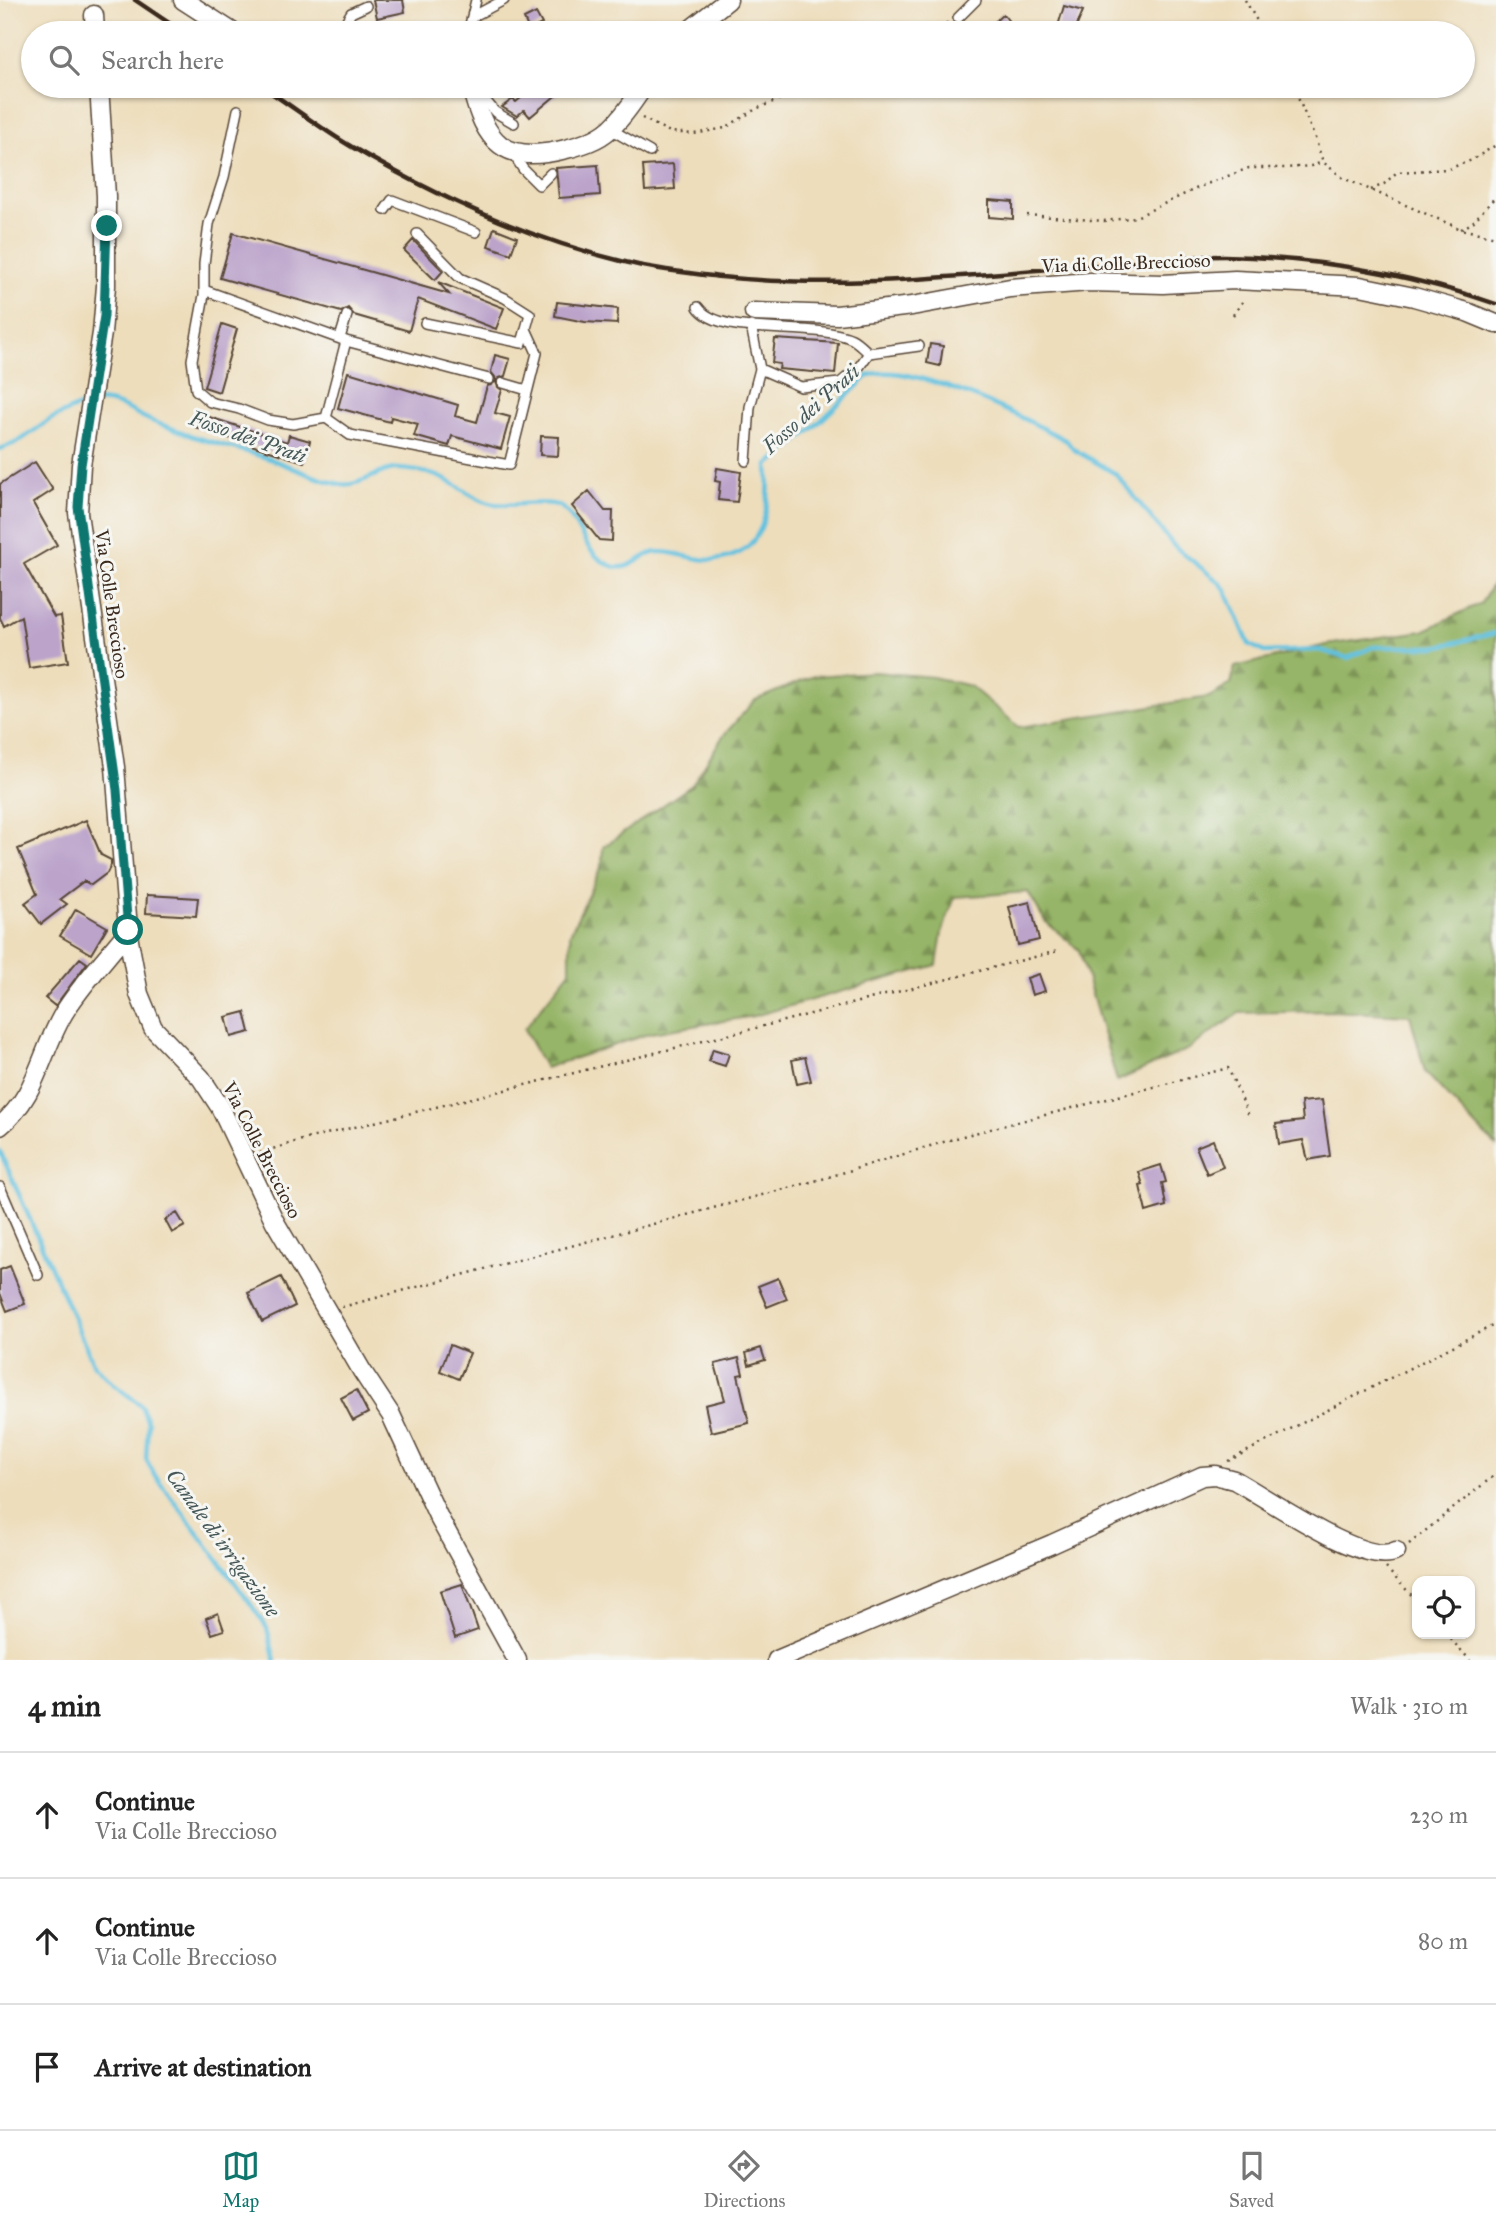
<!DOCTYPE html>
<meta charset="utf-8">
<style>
:root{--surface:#fff;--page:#f2f2f2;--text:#222;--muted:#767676;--line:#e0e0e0;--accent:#0f766e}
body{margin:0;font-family:"IM FELL Great Primer",serif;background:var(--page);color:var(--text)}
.controls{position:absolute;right:21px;bottom:21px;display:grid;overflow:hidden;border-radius:14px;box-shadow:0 2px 5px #0004}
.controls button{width:63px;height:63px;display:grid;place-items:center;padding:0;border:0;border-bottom:2px solid var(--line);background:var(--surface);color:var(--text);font:35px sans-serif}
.stop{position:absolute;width:21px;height:21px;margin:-16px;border:5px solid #0f766e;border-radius:50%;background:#fff}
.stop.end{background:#0f766e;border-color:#fff;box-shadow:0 2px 7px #0008}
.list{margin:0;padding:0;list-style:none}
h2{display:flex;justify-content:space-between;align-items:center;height:91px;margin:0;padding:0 28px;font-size:30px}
h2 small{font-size:23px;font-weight:400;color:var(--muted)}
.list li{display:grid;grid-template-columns:46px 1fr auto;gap:21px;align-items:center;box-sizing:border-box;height:126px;padding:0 28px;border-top:2px solid var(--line)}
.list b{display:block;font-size:26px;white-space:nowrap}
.list p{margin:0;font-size:23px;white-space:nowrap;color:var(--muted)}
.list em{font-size:23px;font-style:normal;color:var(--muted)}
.icon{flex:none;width:38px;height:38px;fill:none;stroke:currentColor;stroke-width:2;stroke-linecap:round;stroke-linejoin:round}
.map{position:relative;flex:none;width:1496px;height:1660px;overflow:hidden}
.search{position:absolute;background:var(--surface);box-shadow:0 2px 5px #0004;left:21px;right:21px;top:21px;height:77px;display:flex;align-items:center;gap:18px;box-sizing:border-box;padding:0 24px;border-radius:38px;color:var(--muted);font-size:26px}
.sheet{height:469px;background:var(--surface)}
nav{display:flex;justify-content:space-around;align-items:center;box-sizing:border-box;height:98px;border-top:2px solid var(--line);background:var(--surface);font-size:19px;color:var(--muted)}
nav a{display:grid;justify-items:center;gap:4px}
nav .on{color:var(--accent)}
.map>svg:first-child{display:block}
.forest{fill:url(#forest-firs);stroke:#687043;stroke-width:2}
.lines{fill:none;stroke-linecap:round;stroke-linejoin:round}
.stream{stroke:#61c1df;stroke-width:4.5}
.building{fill:#bba3ca}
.service-casing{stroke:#564536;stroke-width:12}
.minor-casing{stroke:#564536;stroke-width:21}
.path{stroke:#564536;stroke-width:2.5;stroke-dasharray:2 5;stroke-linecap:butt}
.service{stroke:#fff;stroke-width:9}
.minor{stroke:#fff;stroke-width:18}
.rail{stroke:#3b2a1e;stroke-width:4.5}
.route{stroke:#0f766e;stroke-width:9}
.labels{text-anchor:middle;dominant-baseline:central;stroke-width:6;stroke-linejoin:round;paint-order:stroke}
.street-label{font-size:19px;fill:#3b2a1e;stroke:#f6f6f2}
.water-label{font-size:21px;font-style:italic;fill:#465758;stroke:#f6f6f2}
</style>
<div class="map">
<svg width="1496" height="1660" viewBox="0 0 1496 1660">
<defs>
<pattern id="forest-firs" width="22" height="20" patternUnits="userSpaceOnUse" patternTransform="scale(1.75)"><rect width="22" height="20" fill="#96b568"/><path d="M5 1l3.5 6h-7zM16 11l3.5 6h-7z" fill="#7c9355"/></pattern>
</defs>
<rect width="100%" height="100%" fill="#f6f6f2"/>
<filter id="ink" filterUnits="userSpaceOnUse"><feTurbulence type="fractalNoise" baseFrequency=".0143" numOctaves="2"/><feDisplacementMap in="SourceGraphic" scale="14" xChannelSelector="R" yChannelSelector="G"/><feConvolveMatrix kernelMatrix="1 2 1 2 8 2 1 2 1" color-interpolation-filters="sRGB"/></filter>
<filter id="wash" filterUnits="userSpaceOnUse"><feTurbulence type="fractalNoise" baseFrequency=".00686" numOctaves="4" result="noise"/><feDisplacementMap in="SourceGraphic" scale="28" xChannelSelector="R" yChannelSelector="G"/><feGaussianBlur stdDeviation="1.57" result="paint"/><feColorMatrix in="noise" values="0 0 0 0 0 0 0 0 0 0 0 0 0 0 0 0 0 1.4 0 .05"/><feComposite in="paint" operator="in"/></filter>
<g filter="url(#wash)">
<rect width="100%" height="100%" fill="#edddbb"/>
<path class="forest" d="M 1496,578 L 1496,1147 L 1425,1072 L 1410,1015 L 1331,1011 L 1239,1013 L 1189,1049 L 1117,1081 L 1079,950 L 1045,921 L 1028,892 L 955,897 L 942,932 L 937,965 L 754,1016 L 651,1033 L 545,1068 L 524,1029 L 570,971 L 570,934 L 602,865 L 603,847 L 692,785 L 723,736 L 755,700 L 814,676 L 875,672 L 933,677 L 970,686 L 1019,727 L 1209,697 L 1231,684 L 1235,667 L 1326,645 L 1423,631 L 1481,603 Z"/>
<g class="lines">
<path class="stream" d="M 95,402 C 115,399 135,414 154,422 C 165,426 177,430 189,435 C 215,444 243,450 270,459 C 290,466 320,481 340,484 C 360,488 382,467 400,469 C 416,470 433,473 446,480 C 460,487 474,498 489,503 C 506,508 532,501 552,504 C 580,508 578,554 612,566 C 631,573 643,551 661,552 C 678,552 694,561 713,560 C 765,557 771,507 768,465 L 812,429 L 868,376 C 905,358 1031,421 1067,441 L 1073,449 L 1116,474 L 1174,546 L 1219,582 L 1226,590 L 1249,644 L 1264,652 L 1320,650 L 1348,658 L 1373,647 L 1436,647 L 1496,633
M 0,449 L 18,442 L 51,419 L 86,403
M 0,1151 L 94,1365 L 113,1384 L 141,1405 L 148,1423 L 146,1459 L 154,1474 L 248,1600 L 267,1628 L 275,1660"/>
</g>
<g id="blocks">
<path class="building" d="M 373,0 L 403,0 L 405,12 L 377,18 Z
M 1064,6 L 1083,11 L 1075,30 L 1058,26 Z
M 536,13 L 542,24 L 529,30 L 524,19 Z
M 1003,14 L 1018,33 L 983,33 Z
M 536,86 L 567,86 L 530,117 L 524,110 L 517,116 L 502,107 L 513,99 L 516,102 Z
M 673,164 L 675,189 L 645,191 L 643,166 Z
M 598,165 L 600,195 L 559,198 L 556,168 Z
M 989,200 L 1013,202 L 1013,219 L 989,217 Z
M 494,228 L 517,237 L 511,254 L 488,246 Z
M 233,233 L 449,294 L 438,282 L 504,308 L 496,329 L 418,299 L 409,331 L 354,315 L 348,308 L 341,312 L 220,278 Z
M 413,240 L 443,271 L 435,280 L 404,250 Z
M 557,302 L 618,309 L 617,324 L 585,322 L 555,316 Z
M 222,324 L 237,329 L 219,392 L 204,387 Z
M 775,339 L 838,343 L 835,374 L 779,369 L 780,364 L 772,363 Z
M 930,344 L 943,346 L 940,366 L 927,363 Z
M 495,355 L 510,359 L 505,376 L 499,378 L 496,382 L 498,387 L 502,390 L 495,413 L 510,417 L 501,449 L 452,436 L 449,446 L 414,436 L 418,424 L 391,417 L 390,422 L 338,408 L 348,372 L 458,405 L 455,416 L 477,422 L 487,386 L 491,385 L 496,381 L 495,377 L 491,372 Z
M 200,414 L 287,442 L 289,435 L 310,441 L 304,462 L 195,427 Z
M 541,436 L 559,437 L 558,456 L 540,455 Z
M 35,462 L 53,490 L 33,503 L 57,545 L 24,564 L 54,617 L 61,616 L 68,662 L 29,668 L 21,616 L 4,626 L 0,618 L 0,484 Z
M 717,468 L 741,472 L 737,502 L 718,500 L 720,482 L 715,481 Z
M 589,491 L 605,511 L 613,511 L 612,541 L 599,540 L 572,506 Z
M 86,820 L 101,855 L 111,860 L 111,865 L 107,873 L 91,885 L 84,881 L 60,899 L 67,904 L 41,924 L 25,903 L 37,894 L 18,849 Z
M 147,895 L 198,898 L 196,916 L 146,913 Z
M 1030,902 L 1039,940 L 1018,945 L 1009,907 Z
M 76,909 L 107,927 L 91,954 L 60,936 Z
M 80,958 L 87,963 L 55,1006 L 45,998 Z
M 1039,974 L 1045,991 L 1032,995 L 1027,978 Z
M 245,1012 L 250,1032 L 231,1037 L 226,1017 Z
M 713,1049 L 729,1054 L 725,1066 L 709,1061 Z
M 805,1057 L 811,1081 L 797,1084 L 792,1060 Z
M 1322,1100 L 1330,1156 L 1308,1160 L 1303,1140 L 1279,1144 L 1276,1124 L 1303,1121 L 1301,1102 Z
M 1213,1140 L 1223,1167 L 1207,1174 L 1196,1147 Z
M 1161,1165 L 1166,1182 L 1162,1183 L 1166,1206 L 1146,1212 L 1140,1186 L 1143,1185 L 1139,1172 Z
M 177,1213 L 185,1226 L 172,1233 L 165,1220 Z
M 10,1266 L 25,1304 L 7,1311 L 0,1293 L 0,1270 Z
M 281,1277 L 295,1306 L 262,1322 L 248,1293 Z
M 778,1278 L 787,1299 L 767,1307 L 758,1286 Z
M 450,1345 L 470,1353 L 459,1379 L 440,1371 Z
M 761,1348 L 765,1360 L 749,1365 L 746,1353 Z
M 739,1358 L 743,1374 L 738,1375 L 749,1423 L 711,1432 L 705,1405 L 725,1400 L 715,1364 Z
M 356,1390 L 368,1413 L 353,1421 L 341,1398 Z
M 462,1584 L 478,1630 L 455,1638 L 440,1591 Z
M 218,1613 L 224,1630 L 212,1634 L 206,1618 Z"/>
</g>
</g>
<g filter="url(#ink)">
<use href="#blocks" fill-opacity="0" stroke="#564536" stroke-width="2"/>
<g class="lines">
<g class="service-casing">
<path id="service" d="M 474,16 L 504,0
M 958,18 L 976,0
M 339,33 L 351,13 L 366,6
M 468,33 L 476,0
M 477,90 L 495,112 L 514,123
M 238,110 L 224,177 L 209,224 L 204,264 L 204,295 L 192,360 L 196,390 L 210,402 L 239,409 L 268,420 L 293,424 L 326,418 L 350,435 L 509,465 L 537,353 L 526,329
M 610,129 L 650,152
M 512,152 L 523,169 L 539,185 L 551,173
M 385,210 L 392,200 L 476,232
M 417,234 L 460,278 L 505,298 L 530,314 L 522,343 L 425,323
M 204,290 L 346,341 L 326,418
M 698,307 C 720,339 814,321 852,339 C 858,342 864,349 869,353 L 859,367 L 840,383 L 801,387 L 760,369
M 340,338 L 347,315
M 346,341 L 489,379
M 869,353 L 919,346
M 503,383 L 527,390
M 746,461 L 750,407 L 760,369 L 751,326
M 0,1187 L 38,1275"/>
</g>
<g class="minor-casing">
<path id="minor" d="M 183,0 L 234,33
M 94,15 L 95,33
M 686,33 L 728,0
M 99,86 L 106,196 L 106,286 L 102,333 L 81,465 L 78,513 L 115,767 L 129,941 L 139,994 L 153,1028 L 201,1078 L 220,1107 L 275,1222 L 362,1371 L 391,1415 L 439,1518 L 517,1660
M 471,86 C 485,143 504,165 566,149 C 582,145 598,140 610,129 C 624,117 634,100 644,86
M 754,312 L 837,315 L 912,306 L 1010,288 L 1090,282 L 1163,284 L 1235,280 L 1360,286 L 1414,297 L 1467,312 L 1496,324
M 0,1126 C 39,1095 41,1047 67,1008 C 85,981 108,956 128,931
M 777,1660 L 1052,1544 L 1202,1476 L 1215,1475 L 1234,1480 C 1266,1497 1365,1568 1396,1551"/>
</g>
<path class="path" d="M 1245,0 L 1264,33
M 927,33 L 949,22
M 1293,86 L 1315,138 L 1323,162 L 1343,178 L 1461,229 L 1496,237
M 642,118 L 670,132 L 694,134 L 725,128 L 756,109 L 811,86
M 1371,190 L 1384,184 L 1397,172 L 1448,169 L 1472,160 L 1496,145
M 1027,215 L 1104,221 L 1136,217 L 1204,185 L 1249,168 L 1286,168 L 1311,166 L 1323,162
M 1461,229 L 1472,223 L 1496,196
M 1233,315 L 1245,298
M 260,1153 L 298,1141 L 752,1029 L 1058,951
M 342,1307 L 822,1179 L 963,1136 L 1228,1068 L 1250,1118
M 1228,1461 L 1496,1324
M 1409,1544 L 1496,1474
M 1386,1568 L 1417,1601
M 1446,1634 L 1470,1660"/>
<use href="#service" class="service"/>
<use href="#minor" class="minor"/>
<path class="rail" d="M 135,0 L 184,33
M 261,86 C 292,106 321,129 352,147 C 437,197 530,239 625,262 C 656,270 690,273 721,277 C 847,290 976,274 1101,265 C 1142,262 1183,256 1224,256 C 1318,258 1407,273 1496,304"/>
</g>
</g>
<g class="lines" filter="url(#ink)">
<path class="route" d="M 107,226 L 104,316 L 81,465 L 78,507 L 117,790 L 128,930"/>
</g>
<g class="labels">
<g class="street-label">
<text transform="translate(1126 263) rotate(-2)">Via di Colle Breccioso</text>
<text transform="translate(112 604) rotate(82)">Via Colle Breccioso</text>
<text transform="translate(262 1150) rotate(63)">Via Colle Breccioso</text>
</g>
<g class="water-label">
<text transform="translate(811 409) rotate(-42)">Fosso dei Prati</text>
<text transform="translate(248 437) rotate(19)">Fosso dei Prati</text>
<text transform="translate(223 1543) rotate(54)">Canale di irrigazione</text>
</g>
</g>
</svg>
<div class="controls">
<button><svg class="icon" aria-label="locate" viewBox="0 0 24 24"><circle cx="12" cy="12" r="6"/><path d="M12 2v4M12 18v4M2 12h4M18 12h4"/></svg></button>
</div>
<div class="stop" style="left:128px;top:930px"></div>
<div class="stop end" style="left:107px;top:226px"></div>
<div class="search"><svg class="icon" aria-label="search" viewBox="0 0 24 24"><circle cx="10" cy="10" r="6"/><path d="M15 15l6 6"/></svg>Search here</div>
</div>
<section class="sheet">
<h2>4 min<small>Walk · 310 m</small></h2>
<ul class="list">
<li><svg class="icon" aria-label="ahead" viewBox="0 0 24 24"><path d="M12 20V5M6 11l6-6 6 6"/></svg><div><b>Continue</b><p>Via Colle Breccioso</p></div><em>230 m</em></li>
<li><svg class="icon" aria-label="ahead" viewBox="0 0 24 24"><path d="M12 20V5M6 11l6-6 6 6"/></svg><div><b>Continue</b><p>Via Colle Breccioso</p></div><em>80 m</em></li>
<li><svg class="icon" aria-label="arrive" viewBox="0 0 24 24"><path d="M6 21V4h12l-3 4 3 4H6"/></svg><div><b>Arrive at destination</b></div></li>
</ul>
</section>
<nav>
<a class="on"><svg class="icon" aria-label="map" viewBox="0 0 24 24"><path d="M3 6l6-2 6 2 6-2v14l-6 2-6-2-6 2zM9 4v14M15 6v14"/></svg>Map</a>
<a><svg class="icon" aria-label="directions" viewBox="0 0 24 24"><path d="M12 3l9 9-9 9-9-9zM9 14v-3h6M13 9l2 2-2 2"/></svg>Directions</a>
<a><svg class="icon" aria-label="saved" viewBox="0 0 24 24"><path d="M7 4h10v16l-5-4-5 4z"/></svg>Saved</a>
</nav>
